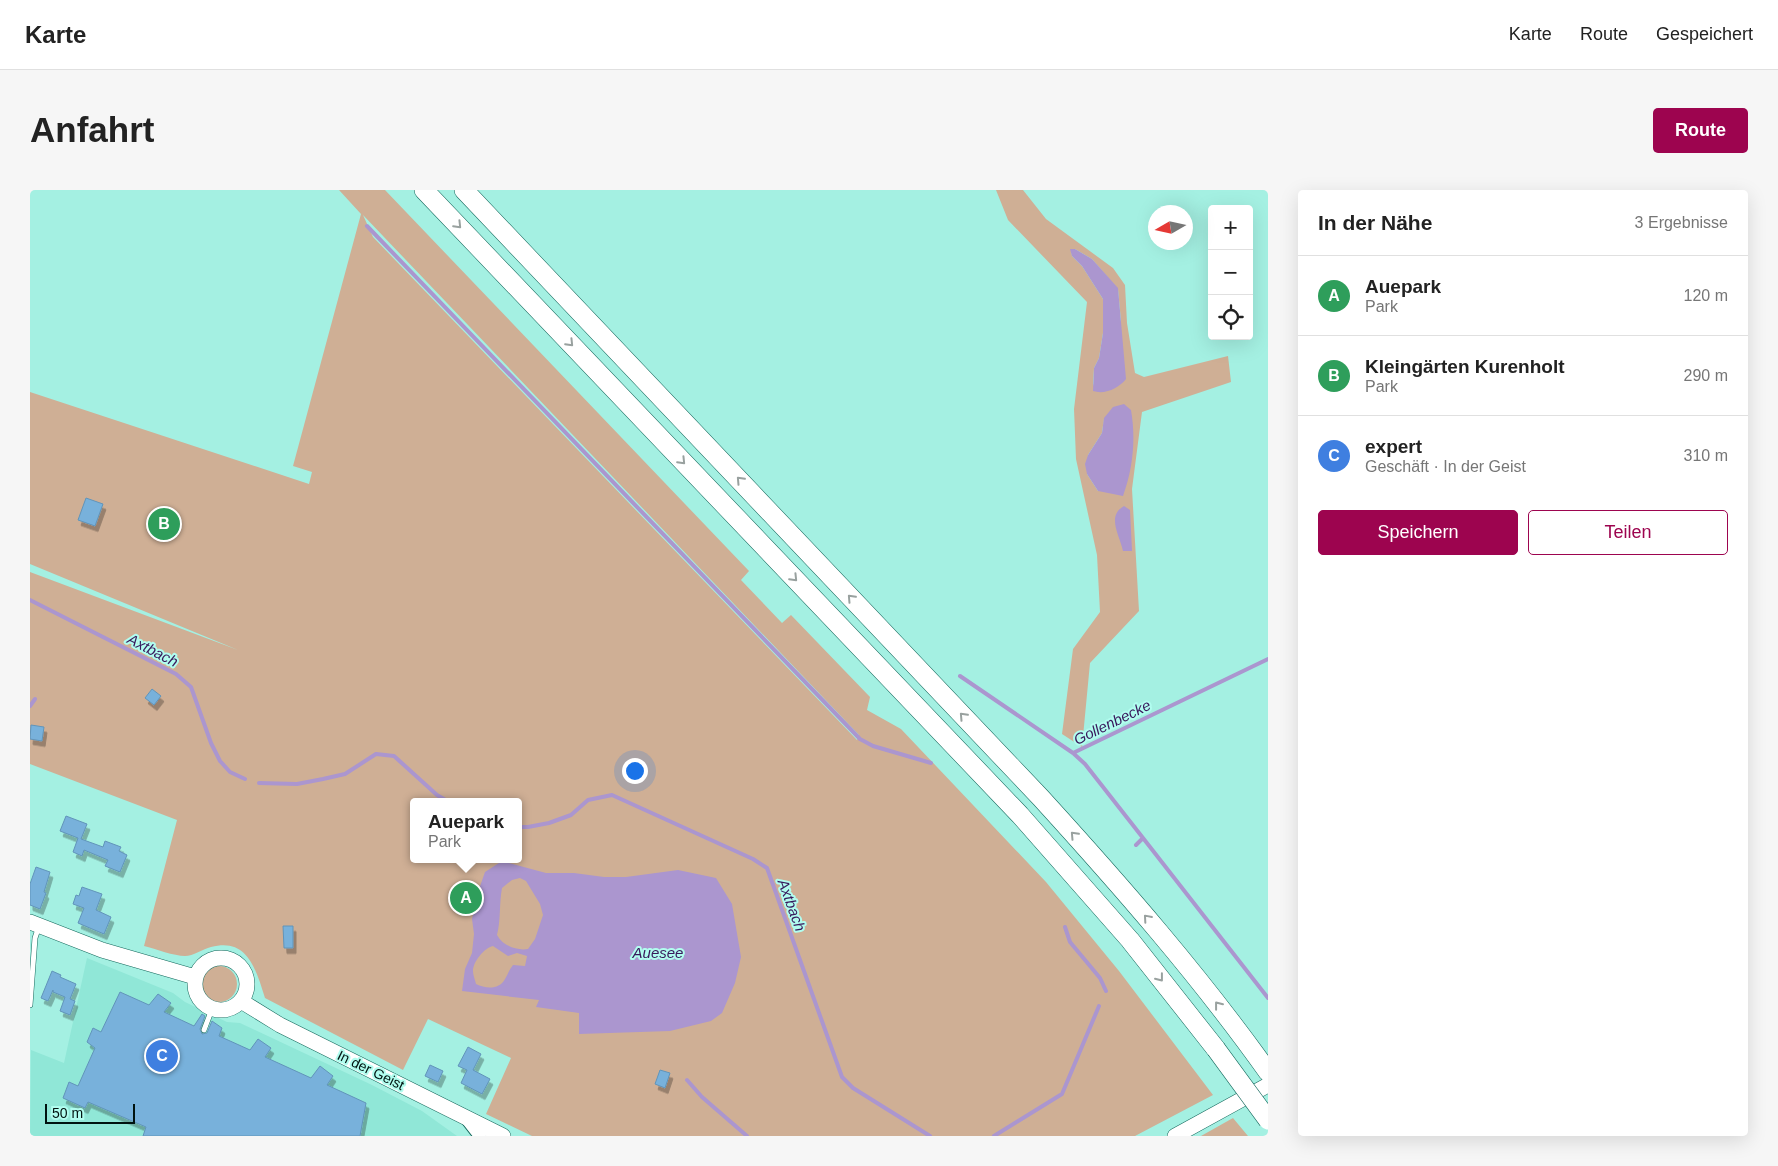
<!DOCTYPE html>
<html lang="de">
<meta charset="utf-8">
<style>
:root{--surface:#fff;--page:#f6f6f6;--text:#222;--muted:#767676;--line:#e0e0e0;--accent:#9d044f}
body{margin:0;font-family:Arial,sans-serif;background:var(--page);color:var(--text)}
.controls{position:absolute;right:15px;top:15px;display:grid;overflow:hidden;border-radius:5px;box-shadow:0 5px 20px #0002}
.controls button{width:45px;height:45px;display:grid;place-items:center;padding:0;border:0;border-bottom:1px solid var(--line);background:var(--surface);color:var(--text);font:25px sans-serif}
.compass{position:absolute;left:1118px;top:15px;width:45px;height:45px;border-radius:50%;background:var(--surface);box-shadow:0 5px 20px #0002;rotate:261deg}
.scale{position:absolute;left:15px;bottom:12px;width:90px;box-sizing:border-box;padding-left:5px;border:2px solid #001310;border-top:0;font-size:14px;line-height:18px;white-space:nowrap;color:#001310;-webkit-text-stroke:4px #b1fdef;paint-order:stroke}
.you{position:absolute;left:604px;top:580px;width:18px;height:18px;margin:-12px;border:4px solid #fff;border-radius:50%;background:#1a73e8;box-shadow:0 0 0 8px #1a73e833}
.badge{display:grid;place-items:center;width:32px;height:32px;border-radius:50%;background:var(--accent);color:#fff;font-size:16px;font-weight:700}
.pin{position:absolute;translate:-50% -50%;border:2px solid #fff;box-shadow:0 1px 5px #0006}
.popup{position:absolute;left:380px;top:608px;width:112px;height:65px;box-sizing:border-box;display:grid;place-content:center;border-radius:5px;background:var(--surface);filter:drop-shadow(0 1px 4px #0005);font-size:16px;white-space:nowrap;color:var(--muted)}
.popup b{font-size:19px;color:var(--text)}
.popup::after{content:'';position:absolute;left:50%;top:100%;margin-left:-10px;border:10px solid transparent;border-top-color:var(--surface)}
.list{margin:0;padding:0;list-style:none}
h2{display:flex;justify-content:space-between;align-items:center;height:65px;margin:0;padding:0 20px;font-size:21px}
h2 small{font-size:16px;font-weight:400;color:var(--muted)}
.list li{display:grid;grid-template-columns:32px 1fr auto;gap:15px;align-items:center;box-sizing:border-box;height:80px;padding:0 20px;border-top:1px solid var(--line)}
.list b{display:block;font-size:19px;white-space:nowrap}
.list p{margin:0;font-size:16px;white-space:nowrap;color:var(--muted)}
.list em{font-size:16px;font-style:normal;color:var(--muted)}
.actions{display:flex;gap:10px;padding:15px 20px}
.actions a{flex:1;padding:11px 0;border:1px solid var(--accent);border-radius:5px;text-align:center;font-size:18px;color:var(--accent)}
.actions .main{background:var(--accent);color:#fff}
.icon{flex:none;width:28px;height:28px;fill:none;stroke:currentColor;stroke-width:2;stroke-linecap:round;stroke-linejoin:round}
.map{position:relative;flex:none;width:1238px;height:946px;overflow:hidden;border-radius:5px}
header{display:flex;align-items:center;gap:30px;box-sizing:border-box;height:70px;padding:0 25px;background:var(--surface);border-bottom:1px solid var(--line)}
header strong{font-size:24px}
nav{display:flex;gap:28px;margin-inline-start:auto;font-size:18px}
.intro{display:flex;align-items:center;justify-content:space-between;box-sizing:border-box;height:120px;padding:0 30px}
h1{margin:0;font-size:35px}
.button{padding:12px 22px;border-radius:5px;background:var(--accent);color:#fff;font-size:18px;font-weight:700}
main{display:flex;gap:30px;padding:0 30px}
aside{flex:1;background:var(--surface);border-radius:5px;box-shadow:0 5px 20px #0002}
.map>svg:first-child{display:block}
.built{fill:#90e7d7}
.green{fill:#cfaf95;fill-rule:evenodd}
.water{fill:#ab96cf;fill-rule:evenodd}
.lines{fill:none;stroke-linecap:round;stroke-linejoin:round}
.stream{stroke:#ab96cf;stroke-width:4}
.building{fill:#78b1db;stroke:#6194b9;filter:url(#shadow)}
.service-casing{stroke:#14685c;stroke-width:6}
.tertiary-casing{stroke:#14685c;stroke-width:14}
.secondary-casing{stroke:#14685c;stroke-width:16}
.motorway-casing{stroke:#14685c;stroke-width:20}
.service{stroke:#fff;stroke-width:5}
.tertiary{stroke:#fff;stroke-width:12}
.secondary{stroke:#fff;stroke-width:15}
.motorway{stroke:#fff;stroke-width:19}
.motorway-bridge-casing{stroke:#14685c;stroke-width:20;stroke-linecap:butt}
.motorway-bridge{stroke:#fff;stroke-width:19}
.oneway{stroke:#99a19f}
.labels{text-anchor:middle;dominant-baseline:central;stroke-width:4;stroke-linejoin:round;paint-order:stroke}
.street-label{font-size:14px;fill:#001310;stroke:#b1fdef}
.water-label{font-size:15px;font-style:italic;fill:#38185b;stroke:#b1fdef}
</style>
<header>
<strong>Karte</strong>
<nav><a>Karte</a><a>Route</a><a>Gespeichert</a></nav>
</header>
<div class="intro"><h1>Anfahrt</h1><a class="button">Route</a></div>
<main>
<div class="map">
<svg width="1238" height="946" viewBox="0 0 1238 946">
<defs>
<filter id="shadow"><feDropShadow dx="3" dy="5.5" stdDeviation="0" flood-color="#0004"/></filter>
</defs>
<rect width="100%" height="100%" fill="#a4f0e2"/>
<path class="built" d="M 57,768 L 143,803 L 155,812 L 197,832 L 210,833 L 342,895 L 392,921 L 427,946 L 0,946 L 1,860 L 34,873 Z"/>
<path class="green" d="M 309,0 L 355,0 L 719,381 L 711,390 L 752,433 L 761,425 L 840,507 L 837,520 L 871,539 L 1016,692 L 1089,781 L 1183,905 L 1105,946 L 502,946 L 456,924 L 481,868 L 398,829 L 373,880 L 235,808 C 226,780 218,747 181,757 C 173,759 163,766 155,766 C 144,766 126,759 114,756 L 147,630 L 0,574 L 0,382 L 208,460 L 0,374 L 0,202 L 279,294 L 282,282 L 263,276 L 331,24 ZM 333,25 L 829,545 L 827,550 L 343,47 ZM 384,612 L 488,612 L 488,669 L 384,669 Z
M 966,0 L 993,0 L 1016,29 L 1083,78 L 1095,95 L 1097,133 L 1105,183 L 1114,187 L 1198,166 L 1201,192 L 1112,222 L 1102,299 L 1109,421 L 1060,473 L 1052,557 L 1032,544 L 1043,459 L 1070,422 L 1067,365 L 1046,269 L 1044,219 L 1057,112 L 978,30 ZM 1041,59 L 1045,59 L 1062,69 L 1088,99 L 1091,131 L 1063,196 L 1064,178 L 1069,168 L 1073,143 L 1073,109 L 1052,76 L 1042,66 ZM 1074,228 L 1068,301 L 1057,284 L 1058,265 L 1072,243 Z
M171 794a18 18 0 1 1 36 0a18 18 0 1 1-36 0Z
M 1203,928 L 1218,946 L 1171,946 Z"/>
<path class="water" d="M 1045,59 L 1062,69 L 1088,98 L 1096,189 C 1089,198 1075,205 1063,201 L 1064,178 L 1069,168 L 1073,143 L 1073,109 L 1052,76 L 1042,66 L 1040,59 Z
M 1094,214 L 1101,220 C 1106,249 1103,278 1093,306 L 1068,301 L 1057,284 L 1055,274 L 1058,265 L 1072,243 L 1074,228 L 1083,217 Z
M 1094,316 L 1100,320 L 1102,361 L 1093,361 C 1090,346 1076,326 1094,316 Z
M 472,671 L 516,683 L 544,683 L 574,687 L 596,687 L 648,680 L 686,688 L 702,714 L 711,767 L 705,793 L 692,823 L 681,831 L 640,841 L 549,844 L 549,823 L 506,817 L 509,810 L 432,801 L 435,779 L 442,763 L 444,744 L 442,729 L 448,702 L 455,682 ZM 490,688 L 496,691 L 510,714 L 513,725 L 505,749 L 498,759 C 487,761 473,756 467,745 C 471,730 469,714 472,698 L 482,690 ZM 463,756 L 478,766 L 487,763 L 497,766 L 495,776 L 483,775 C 479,780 478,784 475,789 C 469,800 456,799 446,794 C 445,790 443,785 443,781 C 443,772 454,758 463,756 Z"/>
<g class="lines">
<path class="stream" d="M 337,36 L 830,549 L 843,556 L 901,573
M 0,410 L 146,484 L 161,497 L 181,553 L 190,571 L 200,582 L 215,589
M 930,486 L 1043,563 L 1055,574 L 1113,648 L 1106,655
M 0,516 L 5,509
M 1043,563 L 1238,469
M 229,593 L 267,594 L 293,589 L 315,584 L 346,564 L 364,566 L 407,605 L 419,612
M 488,637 L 498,637 L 519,633 L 541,625 L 558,610 L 582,605 L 723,669 L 737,678 L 812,887 L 823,898 L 900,946
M 1113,648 L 1238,808
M 1035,737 L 1040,752 L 1070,788 L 1076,801
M 657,890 L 672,907 L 717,946
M 964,946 L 1032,904 L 1069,816"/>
</g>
<path class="building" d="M 56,308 L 73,314 L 65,336 L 48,330 Z
M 122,499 L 131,506 L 124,515 L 115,508 Z
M 1,535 L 14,537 L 12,551 L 0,549 Z
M 36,626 L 57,634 L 51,649 L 73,657 L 75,651 L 91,657 L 89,661 L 97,665 L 90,682 L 75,676 L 78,670 L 54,660 L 52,666 L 43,662 L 48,648 L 30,641 Z
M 6,677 L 20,682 L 14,702 L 16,703 L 10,719 L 0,715 L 0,694 Z
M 52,697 L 72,704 L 66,720 L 81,727 L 74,744 L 48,733 L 54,718 L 43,714 L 46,705 L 49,706 Z
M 253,736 L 263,736 L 263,758 L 254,758 Z
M 22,781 L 31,785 L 30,787 L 46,794 L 40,809 L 45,811 L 40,825 L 30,821 L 35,807 L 23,802 L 23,800 L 18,811 L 11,808 Z
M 90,802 L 119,815 L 128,804 L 141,813 L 134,822 L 164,836 L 172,824 L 175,826 L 170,839 L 172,844 L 177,843 L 182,831 L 192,838 L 189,846 L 220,860 L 228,849 L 241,858 L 235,867 L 281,888 L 290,876 L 303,886 L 297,895 L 336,913 L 330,946 L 113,946 L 116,937 L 58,912 L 55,918 L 33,908 L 39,892 L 48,896 L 65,858 L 57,852 L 63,838 L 71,842 Z
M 438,857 L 451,864 L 443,880 L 460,889 L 452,904 L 431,893 L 437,880 L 428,876 Z
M 400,875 L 413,881 L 408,892 L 395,886 Z
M 630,880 L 640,883 L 635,898 L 625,894 Z"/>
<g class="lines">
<g class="service-casing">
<path id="service" d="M 0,815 L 5,748 L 9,736
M 174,840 L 182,819"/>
</g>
<g class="tertiary-casing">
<path id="tertiary" d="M 436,928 L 450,946"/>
</g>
<g class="secondary-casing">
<path id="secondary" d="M 0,732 L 72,760 L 165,787
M165 794a26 26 0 1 1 52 0a26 26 0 1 1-52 0Z
M 211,811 L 250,835 L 473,946
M 1145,946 L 1238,895"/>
</g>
<g class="motorway-casing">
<path id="motorway" d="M 394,0 L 990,625 L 1100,750 L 1186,859
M 434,0 L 1011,608 C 1091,696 1169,785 1238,882"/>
</g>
<use href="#service" class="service"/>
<use href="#tertiary" class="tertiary"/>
<use href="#secondary" class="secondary"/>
<use href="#motorway" class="motorway"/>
<g class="motorway-bridge-casing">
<path id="motorway-bridge" d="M 1186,859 L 1238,930"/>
</g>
<use href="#motorway-bridge" class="motorway-bridge"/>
</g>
<defs><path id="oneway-chevron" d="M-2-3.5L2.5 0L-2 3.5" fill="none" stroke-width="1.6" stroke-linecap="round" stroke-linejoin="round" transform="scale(1.25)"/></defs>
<g class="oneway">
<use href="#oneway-chevron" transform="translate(428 35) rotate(46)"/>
<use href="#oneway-chevron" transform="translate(540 153) rotate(46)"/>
<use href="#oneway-chevron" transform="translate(652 271) rotate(46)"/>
<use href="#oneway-chevron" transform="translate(710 290) rotate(-133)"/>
<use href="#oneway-chevron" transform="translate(764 388) rotate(46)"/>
<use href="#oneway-chevron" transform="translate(821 408) rotate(-133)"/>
<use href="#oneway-chevron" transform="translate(933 526) rotate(-133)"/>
<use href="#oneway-chevron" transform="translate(1044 645) rotate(-133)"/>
<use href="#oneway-chevron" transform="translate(1117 728) rotate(-131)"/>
<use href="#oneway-chevron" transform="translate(1130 788) rotate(52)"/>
<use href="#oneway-chevron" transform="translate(1188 815) rotate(-128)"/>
</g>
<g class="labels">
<g class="street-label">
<text transform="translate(341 880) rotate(26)">In der Geist</text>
</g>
<g class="water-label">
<text transform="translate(123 460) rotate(27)">Axtbach</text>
<text transform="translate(1082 532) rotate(-26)">Gollenbecke</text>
<text transform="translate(762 715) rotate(70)">Axtbach</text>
<text x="628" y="762">Auesee</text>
</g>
</g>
</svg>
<div class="controls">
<button>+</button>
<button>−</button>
<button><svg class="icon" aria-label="locate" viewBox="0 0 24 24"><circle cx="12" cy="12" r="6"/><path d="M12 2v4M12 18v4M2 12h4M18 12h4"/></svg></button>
</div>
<svg class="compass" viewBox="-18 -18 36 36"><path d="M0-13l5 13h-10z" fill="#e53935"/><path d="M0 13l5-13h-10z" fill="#767676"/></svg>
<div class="scale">50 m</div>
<div class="you"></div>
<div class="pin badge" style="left:436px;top:708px;background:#2e9e5b">A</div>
<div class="popup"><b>Auepark</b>Park</div>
<div class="pin badge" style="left:134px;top:334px;background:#2e9e5b">B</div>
<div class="pin badge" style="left:132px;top:866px;background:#3f7fe0">C</div>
</div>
<aside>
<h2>In der Nähe<small>3 Ergebnisse</small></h2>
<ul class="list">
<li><span class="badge" style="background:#2e9e5b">A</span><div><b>Auepark</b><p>Park</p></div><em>120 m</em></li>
<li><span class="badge" style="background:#2e9e5b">B</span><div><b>Kleingärten Kurenholt</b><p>Park</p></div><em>290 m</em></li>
<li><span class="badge" style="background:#3f7fe0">C</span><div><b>expert</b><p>Geschäft · In der Geist</p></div><em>310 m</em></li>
</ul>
<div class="actions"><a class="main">Speichern</a><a>Teilen</a></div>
</aside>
</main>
